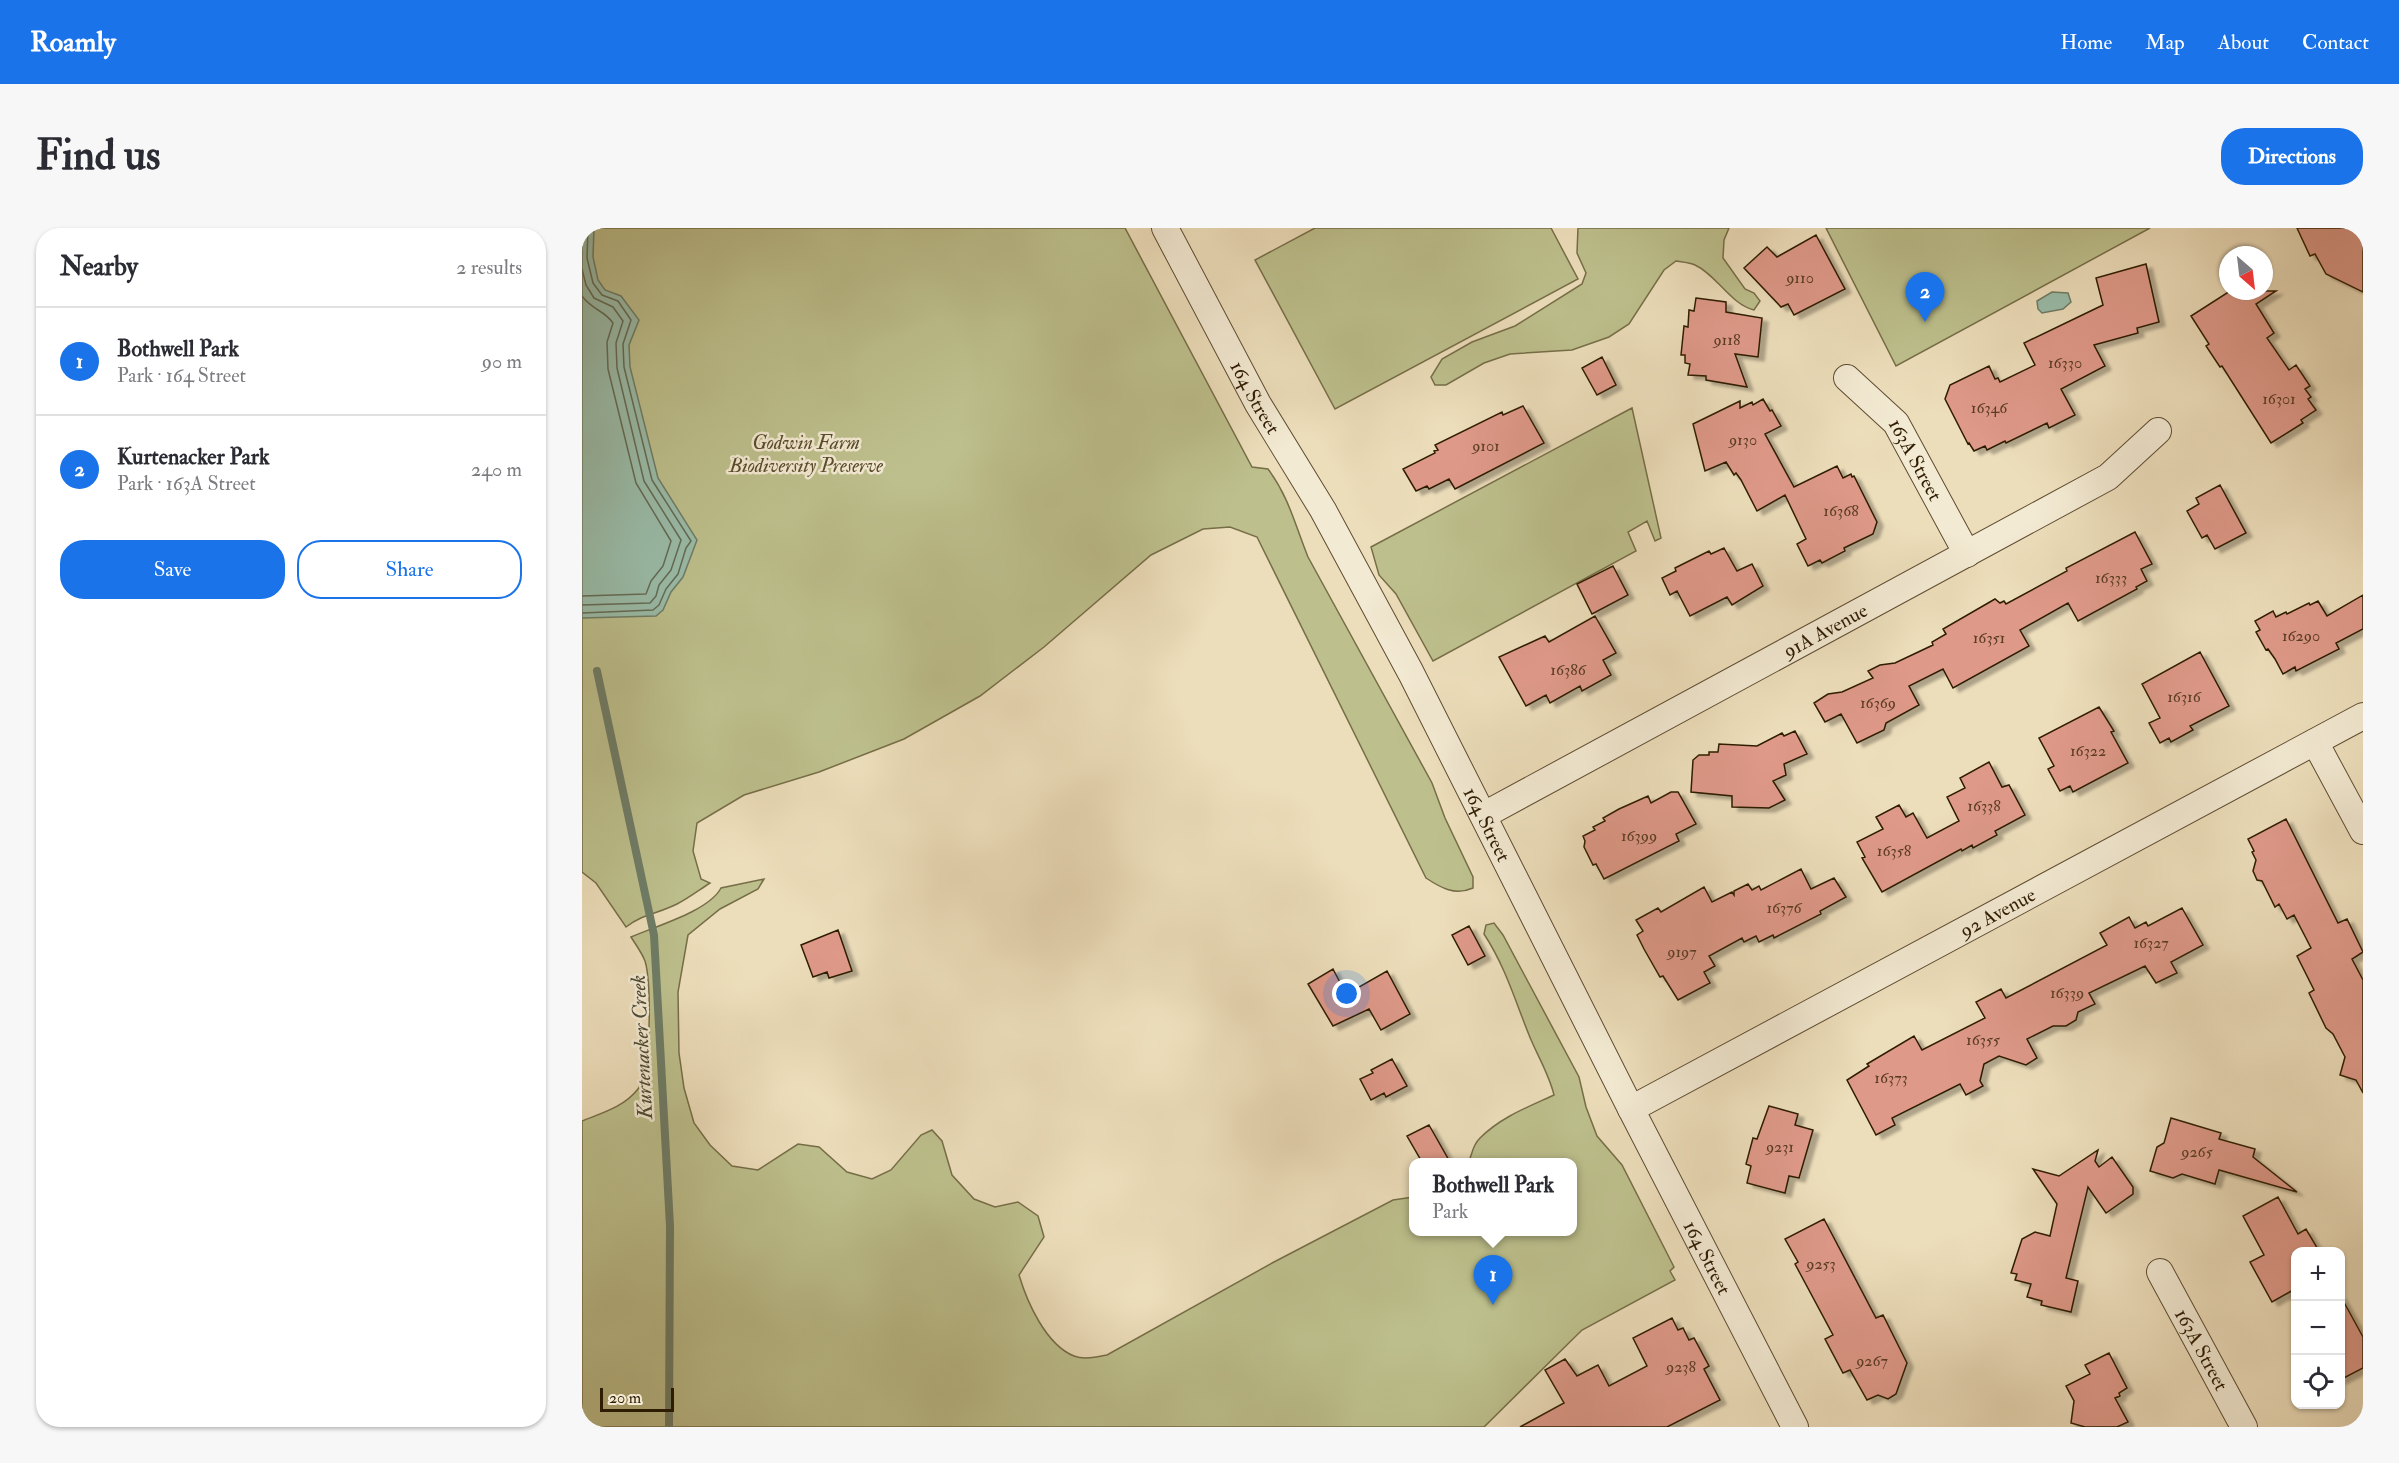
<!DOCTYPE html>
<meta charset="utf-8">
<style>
:root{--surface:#fff;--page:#f7f7f7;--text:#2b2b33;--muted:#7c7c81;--line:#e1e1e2;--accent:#1a73e8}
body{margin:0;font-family:"IM FELL Double Pica",serif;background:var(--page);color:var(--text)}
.controls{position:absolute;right:18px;bottom:18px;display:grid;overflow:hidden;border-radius:12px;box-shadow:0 2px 4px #0004}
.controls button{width:54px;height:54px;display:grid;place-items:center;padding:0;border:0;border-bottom:2px solid var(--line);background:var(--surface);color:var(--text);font:30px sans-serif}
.compass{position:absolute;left:1637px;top:18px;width:54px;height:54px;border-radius:50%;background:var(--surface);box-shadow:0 2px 4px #0004;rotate:152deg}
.scale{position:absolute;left:18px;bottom:15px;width:74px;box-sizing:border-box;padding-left:6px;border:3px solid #2e1c03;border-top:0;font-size:16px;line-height:21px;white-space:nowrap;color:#2e1c03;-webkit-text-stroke:4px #f3ead3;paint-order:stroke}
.you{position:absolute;left:765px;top:766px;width:21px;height:21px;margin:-15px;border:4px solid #fff;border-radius:50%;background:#1a73e8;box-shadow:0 0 0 9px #1a73e833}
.badge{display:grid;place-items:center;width:39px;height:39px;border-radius:50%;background:var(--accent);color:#fff;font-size:20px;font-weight:700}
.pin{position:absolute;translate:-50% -50px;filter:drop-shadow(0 2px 3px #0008)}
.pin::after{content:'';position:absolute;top:32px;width:21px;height:18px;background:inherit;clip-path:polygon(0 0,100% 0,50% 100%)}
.popup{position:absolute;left:827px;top:930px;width:168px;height:78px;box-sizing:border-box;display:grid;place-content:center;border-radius:12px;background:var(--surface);filter:drop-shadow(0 2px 4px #0005);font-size:20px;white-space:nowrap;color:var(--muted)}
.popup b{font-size:22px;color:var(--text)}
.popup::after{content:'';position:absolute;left:50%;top:100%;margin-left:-12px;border:12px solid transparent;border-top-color:var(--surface)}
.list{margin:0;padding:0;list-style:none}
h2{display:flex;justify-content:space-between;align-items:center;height:78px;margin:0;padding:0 24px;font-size:26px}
h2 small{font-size:20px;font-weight:400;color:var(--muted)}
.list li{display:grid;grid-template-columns:39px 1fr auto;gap:18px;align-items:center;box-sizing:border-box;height:108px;padding:0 24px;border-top:2px solid var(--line)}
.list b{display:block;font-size:22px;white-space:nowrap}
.list p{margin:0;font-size:20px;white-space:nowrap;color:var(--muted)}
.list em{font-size:20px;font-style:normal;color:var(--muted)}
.actions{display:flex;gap:12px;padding:18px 24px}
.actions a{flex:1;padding:14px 0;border:2px solid var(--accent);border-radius:24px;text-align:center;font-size:21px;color:var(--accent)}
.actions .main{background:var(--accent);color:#fff}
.icon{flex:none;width:33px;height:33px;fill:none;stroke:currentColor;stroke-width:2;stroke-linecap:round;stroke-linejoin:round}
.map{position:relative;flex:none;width:1781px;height:1199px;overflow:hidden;border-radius:24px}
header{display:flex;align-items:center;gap:36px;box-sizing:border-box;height:84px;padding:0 30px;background:var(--accent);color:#fff}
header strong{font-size:28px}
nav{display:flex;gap:33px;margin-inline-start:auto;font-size:21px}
.intro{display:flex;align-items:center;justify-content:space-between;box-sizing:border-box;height:144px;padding:0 36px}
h1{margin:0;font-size:42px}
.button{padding:15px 27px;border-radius:24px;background:var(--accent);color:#fff;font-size:21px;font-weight:700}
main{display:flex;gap:36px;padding:0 36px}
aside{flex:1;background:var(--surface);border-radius:24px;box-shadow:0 2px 4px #0004}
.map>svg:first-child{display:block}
.green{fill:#bdc08d;stroke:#766e48;stroke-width:1.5}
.water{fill:#9abdaa;stroke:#6f7d67;stroke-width:1.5}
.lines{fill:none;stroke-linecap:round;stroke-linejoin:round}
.shore{stroke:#646c56;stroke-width:1.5}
.stream{stroke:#6f7d67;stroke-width:8}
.building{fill:#df9989;stroke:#2e1c03;stroke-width:1.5;filter:url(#shadow)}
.minor-casing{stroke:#5e4c31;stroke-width:28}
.minor{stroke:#f3ead3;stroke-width:26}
.labels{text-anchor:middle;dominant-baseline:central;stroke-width:5;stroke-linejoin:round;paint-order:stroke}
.number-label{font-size:16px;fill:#5a3b24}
.street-label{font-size:20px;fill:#2e1c03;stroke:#f3ead3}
.park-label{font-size:20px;font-style:italic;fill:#594d2c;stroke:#f3ead3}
.water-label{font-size:21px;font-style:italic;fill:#4e4c35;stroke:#f3ead3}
</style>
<header>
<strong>Roamly</strong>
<nav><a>Home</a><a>Map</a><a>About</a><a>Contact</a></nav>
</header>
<div class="intro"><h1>Find us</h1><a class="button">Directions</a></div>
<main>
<aside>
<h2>Nearby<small>2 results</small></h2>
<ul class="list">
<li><span class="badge">1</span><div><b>Bothwell Park</b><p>Park · 164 Street</p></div><em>90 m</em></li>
<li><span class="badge">2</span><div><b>Kurtenacker Park</b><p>Park · 163A Street</p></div><em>240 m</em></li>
</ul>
<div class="actions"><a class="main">Save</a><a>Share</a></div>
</aside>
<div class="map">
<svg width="1781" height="1199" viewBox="0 0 1781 1199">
<defs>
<filter id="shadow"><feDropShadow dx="6" dy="4" stdDeviation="1.5" flood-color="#0004"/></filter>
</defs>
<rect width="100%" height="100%" fill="#eddebb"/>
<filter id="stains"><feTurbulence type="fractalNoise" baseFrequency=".00333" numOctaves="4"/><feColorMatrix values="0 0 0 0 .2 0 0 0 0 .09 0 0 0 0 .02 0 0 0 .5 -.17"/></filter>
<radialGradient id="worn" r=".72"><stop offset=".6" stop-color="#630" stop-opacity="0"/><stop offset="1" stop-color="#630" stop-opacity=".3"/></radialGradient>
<path class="green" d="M 0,0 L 543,0 L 670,239 L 686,241 C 707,269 713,297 726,329 L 850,555 L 863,590 L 891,649 L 891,660 C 873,668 859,660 844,650 L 675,309 L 648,299 L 621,301 L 569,327 L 462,419 L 398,468 L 322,511 L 237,544 L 162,567 L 115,595 L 111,623 L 119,651 L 128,655 C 117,662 107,670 95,676 C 78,685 60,686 44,699 L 14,655 L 0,644 Z
M 733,0 L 969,0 L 996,51 L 753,181 L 673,32 Z
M 996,0 L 1147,0 L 1142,12 L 1141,30 L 1163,61 L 1172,65 L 1178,73 L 1172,82 C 1148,76 1135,47 1113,37 C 1107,34 1100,34 1094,33 L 1082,42 L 1047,96 L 1027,109 L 990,122 L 928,126 L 902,135 L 864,157 L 853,157 L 849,149 L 860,131 L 890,114 L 933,98 L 1000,56 L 1004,45 L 995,25 Z
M 1244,0 L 1568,0 L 1314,138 Z
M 1050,180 L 1079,310 L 1073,313 L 1065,293 L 1046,304 L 1054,323 L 851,433 L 814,366 L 797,347 L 789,319 Z
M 182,651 L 176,661 L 138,681 L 106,707 L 96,764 L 97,825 L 102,860 L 112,895 L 128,917 L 150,938 L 176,942 L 216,916 L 237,919 L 265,944 L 290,951 L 309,942 L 339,907 L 350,902 L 360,913 L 370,947 L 392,971 L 413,979 L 436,974 L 456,988 L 462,1009 L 437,1047 C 445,1074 464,1117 492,1128 C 502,1132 515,1129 525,1127 L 692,1034 L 811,972 L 831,969 L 832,1004 L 990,1004 L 990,934 L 886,934 C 891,927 889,919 898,910 C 919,889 946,879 972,867 C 967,846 955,827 947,807 C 933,772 923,738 902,706 L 904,697 L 912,695 L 921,707 L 997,849 L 1004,879 L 1015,908 L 1040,937 L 1092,1039 L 1088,1043 L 1093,1052 L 1000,1102 L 902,1199 L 0,1199 L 0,893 C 20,885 42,879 56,861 C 69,845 70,754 63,733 C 60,725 54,717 49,709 C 74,698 127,683 139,660 Z"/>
<path class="water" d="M 0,0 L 12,0 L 11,29 L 16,52 L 23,62 L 39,68 L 57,92 L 47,117 L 48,139 L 76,250 L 115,312 L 101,349 L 89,364 L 81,382 L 74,388 L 0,390 Z
M 1470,64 L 1486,65 L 1489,74 L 1481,81 L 1460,85 L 1456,81 L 1455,73 Z"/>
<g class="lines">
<path class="shore" d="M 0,41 L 4,57 L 12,70 L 31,79 L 41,93 L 34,115 L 35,140 L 62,253 L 99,312 L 89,342 L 77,357 L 74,368 L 68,375 L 0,377
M 0,68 C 10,82 22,82 31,95 L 25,114 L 26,141 L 54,255 L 89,313 L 81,338 L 69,353 L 64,366 L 0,368
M 0,385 L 71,382 L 77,377 L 84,361 L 96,346 L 104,320 L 109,313 L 70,252 L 42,139 L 41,116 L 49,92 L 36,73 L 20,67 L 11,55 L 5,30 L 6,0"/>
<path class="stream" d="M 15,443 L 72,707 L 88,998 L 87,1199"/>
</g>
<path class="building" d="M 1715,0 L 1781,0 L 1781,64 L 1744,46 L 1733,26 L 1728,28 Z
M 1234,7 L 1263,61 L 1212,87 L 1206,76 L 1199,79 L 1162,40 L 1185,19 L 1195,29 Z
M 1564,36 L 1577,94 L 1555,100 L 1556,105 L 1512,117 L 1523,138 L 1479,161 L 1493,187 L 1467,200 L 1465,195 L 1424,215 L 1423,213 L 1405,222 L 1403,218 L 1392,223 L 1387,215 L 1386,216 L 1363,171 L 1368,157 L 1407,138 L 1413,151 L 1416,150 L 1418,154 L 1453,137 L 1442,115 L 1521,77 L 1514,50 Z
M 1648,63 L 1694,63 L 1674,76 L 1692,105 L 1685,110 L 1707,142 L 1714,137 L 1728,158 L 1723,161 L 1729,169 L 1726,171 L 1734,182 L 1719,192 L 1721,195 L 1689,215 L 1640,138 L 1638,139 L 1624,118 L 1627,116 L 1609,88 Z
M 1114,70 L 1144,74 L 1144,84 L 1180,90 L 1176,129 L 1153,126 L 1165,159 L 1124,152 L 1124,148 L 1106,147 L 1108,136 L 1103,135 L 1103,127 L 1099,127 L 1102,98 L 1106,99 L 1107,82 L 1112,83 Z
M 1020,129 L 1034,157 L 1015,167 L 1000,140 Z
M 1181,171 L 1188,183 L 1190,182 L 1199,198 L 1183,206 L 1212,259 L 1255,238 L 1261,250 L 1269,246 L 1270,249 L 1272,248 L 1295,294 L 1291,306 L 1262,320 L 1263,323 L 1240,335 L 1238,332 L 1226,338 L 1215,316 L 1224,311 L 1203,267 L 1175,283 L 1159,252 L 1154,245 L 1152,247 L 1144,234 L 1123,243 L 1111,196 L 1158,173 L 1158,180 L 1170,174 L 1171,177 Z
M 941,178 L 962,215 L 873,261 L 867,251 L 847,261 L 845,258 L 834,263 L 821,241 L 853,225 L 852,223 L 856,222 L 853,217 L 920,184 L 921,187 Z
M 1638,257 L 1664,305 L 1633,321 L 1625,307 L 1620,310 L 1605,283 L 1617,276 L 1614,270 Z
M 1553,304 L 1570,336 L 1559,341 L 1565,353 L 1554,359 L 1555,361 L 1496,393 L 1486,375 L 1438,402 L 1447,418 L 1371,460 L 1361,441 L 1327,458 L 1337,477 L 1304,495 L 1302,502 L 1275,515 L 1259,486 L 1243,494 L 1232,475 L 1246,466 L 1260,464 L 1291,450 L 1286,443 L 1298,437 L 1313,435 L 1351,417 L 1350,414 L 1364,406 L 1361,401 L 1413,371 L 1418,375 L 1422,373 L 1424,376 L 1485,343 L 1484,340 Z
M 1142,320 L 1155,343 L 1170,336 L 1181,358 L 1150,377 L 1145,369 L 1108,388 L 1095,363 L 1088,367 L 1080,350 L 1094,343 L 1093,340 L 1127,323 L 1129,326 Z
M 1031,338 L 1046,367 L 1010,386 L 995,356 Z
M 1781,367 L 1781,401 L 1754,415 L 1757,421 L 1714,443 L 1713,439 L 1701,446 L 1693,431 L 1686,421 L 1684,422 L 1674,404 L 1678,402 L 1673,393 L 1691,383 L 1694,389 L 1704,384 L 1705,386 L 1727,375 L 1728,377 L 1736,373 L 1745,388 Z
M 1013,388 L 1034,425 L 1021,432 L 1029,447 L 1000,463 L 998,458 L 968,475 L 964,467 L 944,478 L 917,429 L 963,408 L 967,414 Z
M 1618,424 L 1647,478 L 1608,498 L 1611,502 L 1589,514 L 1587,510 L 1578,515 L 1567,495 L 1578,490 L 1560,456 Z
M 1517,479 L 1532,503 L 1529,504 L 1546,535 L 1491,564 L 1488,558 L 1478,563 L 1466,541 L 1472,538 L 1457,510 Z
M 1213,503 L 1225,526 L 1202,536 L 1204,547 L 1191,553 L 1203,572 L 1187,580 L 1150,579 L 1150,568 L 1109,564 L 1111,532 L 1117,527 L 1127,527 L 1127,524 L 1136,524 L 1137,516 L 1175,518 L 1200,505 L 1202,508 Z
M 1407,534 L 1420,559 L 1427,557 L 1443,587 L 1413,603 L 1415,607 L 1391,620 L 1390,617 L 1380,623 L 1379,621 L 1300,664 L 1280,630 L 1283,629 L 1275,614 L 1301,601 L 1294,589 L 1317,577 L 1324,589 L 1331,585 L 1345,610 L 1377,593 L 1365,569 L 1383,560 L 1378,550 Z
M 1089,564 L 1096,564 L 1114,596 L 1094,606 L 1097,613 L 1022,651 L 1014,636 L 1011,637 L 1002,619 L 1003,613 L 1001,608 L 1013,602 L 1011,599 L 1023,593 L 1021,590 L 1037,581 L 1066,568 L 1069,575 Z
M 1704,591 L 1756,695 L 1765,691 L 1781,724 L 1770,731 L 1781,752 L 1781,865 L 1774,852 L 1758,847 L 1763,829 L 1751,806 L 1744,800 L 1727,765 L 1732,762 L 1715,728 L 1729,720 L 1712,687 L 1705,691 L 1697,676 L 1693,679 L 1680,653 L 1675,652 L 1671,643 L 1674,632 L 1670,624 L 1672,623 L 1666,611 Z
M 1219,641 L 1229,661 L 1252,650 L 1264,669 L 1238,683 L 1239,686 L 1192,710 L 1191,707 L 1177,714 L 1174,708 L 1162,714 L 1160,710 L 1127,728 L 1133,738 L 1122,744 L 1128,755 L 1096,772 L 1081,748 L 1078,749 L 1062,721 L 1055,707 L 1061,703 L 1054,692 L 1076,680 L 1079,684 L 1122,659 L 1130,674 L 1150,664 L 1152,667 L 1152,663 L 1166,656 L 1170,662 L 1177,658 L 1179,662 Z
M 1600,680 L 1621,717 L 1589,734 L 1595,745 L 1574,755 L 1563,738 L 1507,765 L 1513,776 L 1496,784 L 1494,792 L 1484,798 L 1471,798 L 1445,811 L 1455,830 L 1444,837 L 1417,828 L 1402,836 L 1398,853 L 1401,858 L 1384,867 L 1378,856 L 1310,890 L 1313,897 L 1294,907 L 1265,852 L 1287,838 L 1285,836 L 1332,808 L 1340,822 L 1403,790 L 1394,774 L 1419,761 L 1424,770 L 1525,717 L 1518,705 L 1547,689 L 1553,700 L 1564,694 L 1566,698 Z
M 887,698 L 903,728 L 886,737 L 870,707 Z
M 256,702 L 270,743 L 247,750 L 245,744 L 231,749 L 219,717 Z
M 751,741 L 763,764 L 771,760 L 772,762 L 805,743 L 828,786 L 799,802 L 787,781 L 751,798 L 726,756 Z
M 810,831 L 825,858 L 804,869 L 802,865 L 789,872 L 778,851 L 791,845 L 789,842 Z
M 1187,878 L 1216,886 L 1213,897 L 1231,902 L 1217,950 L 1207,948 L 1203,965 L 1165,955 L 1169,938 L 1164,936 L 1171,910 L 1175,911 Z
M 1589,890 L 1639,905 L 1637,911 L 1673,921 L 1671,929 L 1715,964 L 1637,942 L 1633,956 L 1600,946 L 1591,950 L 1568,943 L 1575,919 L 1582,915 Z
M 847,897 L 868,934 L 840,934 L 825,908 Z
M 1516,922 L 1513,933 L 1517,939 L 1530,929 L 1551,959 L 1551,966 L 1524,985 L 1506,959 L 1484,1050 L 1496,1053 L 1489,1084 L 1459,1077 L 1460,1073 L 1445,1069 L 1449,1056 L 1433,1052 L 1435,1046 L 1429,1045 L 1440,1011 L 1453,1004 L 1468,1008 L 1475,976 L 1451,941 L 1477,948 Z
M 1696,969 L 1716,1006 L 1724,1001 L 1737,1023 L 1713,1023 L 1713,1061 L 1690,1074 L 1668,1034 L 1682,1027 L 1661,988 Z
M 1242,991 L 1294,1090 L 1301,1087 L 1325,1135 L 1314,1166 L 1306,1171 L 1296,1167 L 1285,1172 L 1268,1142 L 1261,1145 L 1243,1111 L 1251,1107 L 1213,1036 L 1216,1034 L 1203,1011 Z
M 1758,1067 L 1781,1109 L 1781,1140 L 1758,1152 Z
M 1090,1090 L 1096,1102 L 1101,1100 L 1107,1112 L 1112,1110 L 1127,1138 L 1122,1141 L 1138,1172 L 1085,1199 L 938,1199 L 982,1175 L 963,1142 L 983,1131 L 995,1148 L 1016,1137 L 1027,1158 L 1065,1138 L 1051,1110 Z
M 1527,1125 L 1545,1160 L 1537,1165 L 1538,1168 L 1533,1170 L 1546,1194 L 1535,1199 L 1503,1199 L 1489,1195 L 1492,1173 L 1484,1158 L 1508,1146 L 1503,1137 Z"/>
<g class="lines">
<g class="minor-casing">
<g id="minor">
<path id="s1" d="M 583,0 L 676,176 L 741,282 L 829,445 L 1049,881 L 1213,1199"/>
<path id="s2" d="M 1265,150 L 1314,195 L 1385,326"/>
<path d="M 1733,514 L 1781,603"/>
<path id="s3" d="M 902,587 L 1526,249 L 1576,203"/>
<path id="s4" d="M 1049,881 L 1781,488"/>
<path id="s5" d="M 1578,1044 L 1662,1199"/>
</g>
</g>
<use href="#minor" class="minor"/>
</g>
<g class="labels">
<g class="number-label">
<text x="1218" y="50">9110</text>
<text x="1145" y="112">9118</text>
<text x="1483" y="135">16330</text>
<text x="1697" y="171">16301</text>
<text x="1407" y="180">16346</text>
<text x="1161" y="212">9130</text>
<text x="904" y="218">9101</text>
<text x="1259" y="283">16368</text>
<text x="1529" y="350">16333</text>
<text x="1719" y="408">16290</text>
<text x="1407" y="410">16351</text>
<text x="986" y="442">16386</text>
<text x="1602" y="469">16316</text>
<text x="1296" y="475">16369</text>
<text x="1506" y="523">16322</text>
<text x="1402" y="578">16338</text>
<text x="1057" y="608">16399</text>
<text x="1312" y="623">16358</text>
<text x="1202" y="680">16376</text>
<text x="1569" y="715">16327</text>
<text x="1100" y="724">9197</text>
<text x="1485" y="765">16339</text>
<text x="1401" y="812">16355</text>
<text x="1309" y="850">16373</text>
<text x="1198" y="919">9231</text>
<text x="1615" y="924">9265</text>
<text x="1239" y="1036">9253</text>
<text x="1290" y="1133">9267</text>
<text x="1099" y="1139">9238</text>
</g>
<g class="street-label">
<text stroke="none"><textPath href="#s1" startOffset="192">164 Street</textPath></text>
<text stroke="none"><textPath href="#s2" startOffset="108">163A Street</textPath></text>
<text stroke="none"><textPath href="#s3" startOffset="388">91A Avenue</textPath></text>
<text stroke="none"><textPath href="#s1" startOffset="678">164 Street</textPath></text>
<text stroke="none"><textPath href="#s4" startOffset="416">92 Avenue</textPath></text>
<text stroke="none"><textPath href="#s1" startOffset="1164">164 Street</textPath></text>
<text stroke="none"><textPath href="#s5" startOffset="88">163A Street</textPath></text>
</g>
<g class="park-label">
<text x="224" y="214">Godwin Farm<tspan x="224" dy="23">Biodiversity Preserve</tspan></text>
</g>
<g class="water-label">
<text transform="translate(60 819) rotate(-93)">Kurtenacker Creek</text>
</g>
</g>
<rect width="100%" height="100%" filter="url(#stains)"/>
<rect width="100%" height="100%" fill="url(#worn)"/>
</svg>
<div class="controls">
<button>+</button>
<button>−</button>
<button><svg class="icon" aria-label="locate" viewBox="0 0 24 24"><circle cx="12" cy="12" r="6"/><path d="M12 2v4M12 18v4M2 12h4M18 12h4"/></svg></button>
</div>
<svg class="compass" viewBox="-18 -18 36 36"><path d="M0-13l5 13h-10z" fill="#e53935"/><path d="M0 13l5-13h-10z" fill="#7c7c81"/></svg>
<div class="scale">20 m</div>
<div class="you"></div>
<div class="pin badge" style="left:911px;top:1077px">1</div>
<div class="popup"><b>Bothwell Park</b>Park</div>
<div class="pin badge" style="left:1343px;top:94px">2</div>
</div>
</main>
